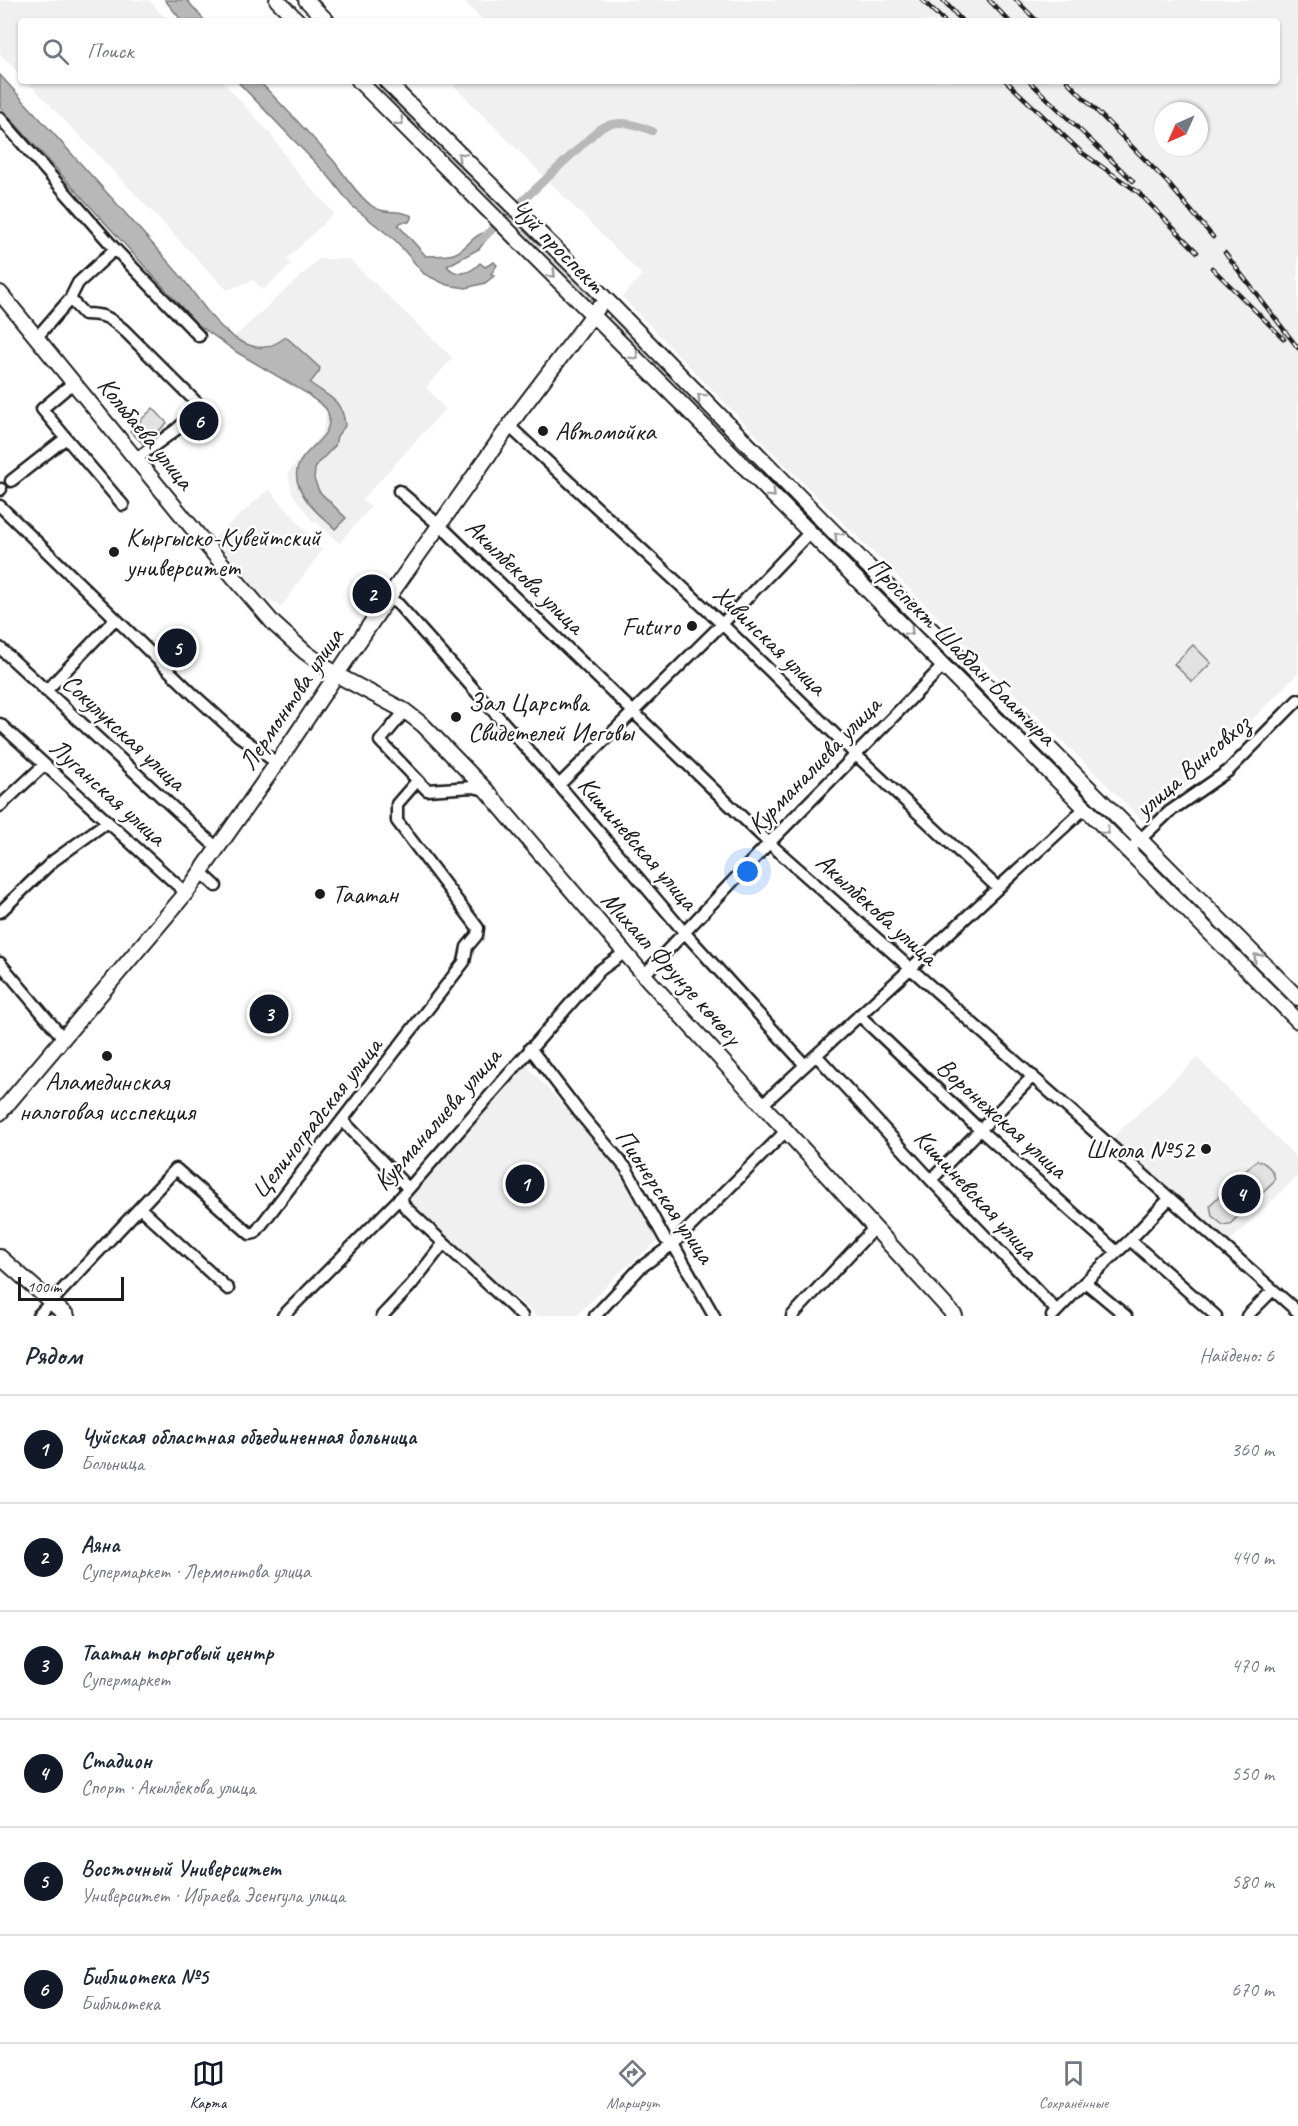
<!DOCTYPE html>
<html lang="ru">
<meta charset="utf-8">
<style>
:root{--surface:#fff;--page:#f6f6f7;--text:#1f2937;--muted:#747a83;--line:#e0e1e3;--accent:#111827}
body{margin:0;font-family:Caveat,sans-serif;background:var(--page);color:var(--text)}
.compass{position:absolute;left:1154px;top:102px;width:54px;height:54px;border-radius:50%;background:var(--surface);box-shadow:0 2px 4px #0004;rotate:225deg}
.scale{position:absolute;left:18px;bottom:15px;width:106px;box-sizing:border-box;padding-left:6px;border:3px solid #1c1c1c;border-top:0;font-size:16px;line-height:21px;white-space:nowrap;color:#1c1c1c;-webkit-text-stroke:4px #fff;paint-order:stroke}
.you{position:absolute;left:748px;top:872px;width:21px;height:21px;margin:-15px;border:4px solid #fff;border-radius:50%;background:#1a73e8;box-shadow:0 0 0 9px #1a73e833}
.badge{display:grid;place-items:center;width:39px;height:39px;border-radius:50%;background:var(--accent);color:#fff;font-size:20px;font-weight:700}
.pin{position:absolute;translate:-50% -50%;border:3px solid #fff;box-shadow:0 2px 6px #0006}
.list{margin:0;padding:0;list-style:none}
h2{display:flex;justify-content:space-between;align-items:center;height:78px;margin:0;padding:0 24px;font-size:26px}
h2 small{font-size:20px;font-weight:400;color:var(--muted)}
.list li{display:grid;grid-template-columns:39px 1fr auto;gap:18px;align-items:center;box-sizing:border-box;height:108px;padding:0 24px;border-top:2px solid var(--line)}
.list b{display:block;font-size:22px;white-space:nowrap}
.list p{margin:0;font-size:20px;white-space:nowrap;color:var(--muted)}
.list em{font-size:20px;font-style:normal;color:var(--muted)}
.icon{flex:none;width:33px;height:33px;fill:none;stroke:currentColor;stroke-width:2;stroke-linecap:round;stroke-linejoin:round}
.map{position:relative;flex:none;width:1298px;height:1316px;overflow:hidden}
.search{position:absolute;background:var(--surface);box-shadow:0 2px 4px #0004;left:18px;right:18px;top:18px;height:66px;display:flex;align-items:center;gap:15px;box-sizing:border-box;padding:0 21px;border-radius:6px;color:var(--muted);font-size:22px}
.sheet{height:726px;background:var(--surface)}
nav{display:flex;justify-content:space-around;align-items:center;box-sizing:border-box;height:84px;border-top:2px solid var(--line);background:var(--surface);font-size:16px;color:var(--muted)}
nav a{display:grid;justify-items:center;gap:3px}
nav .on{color:var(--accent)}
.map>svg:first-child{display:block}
.built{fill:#f0f0f0;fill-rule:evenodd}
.green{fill:#e2e2e2;stroke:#7f7f7f;stroke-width:1.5}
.water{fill:#b8b8b8;stroke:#7a7a7a;stroke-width:1.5}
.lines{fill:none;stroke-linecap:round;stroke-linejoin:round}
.canal{stroke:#b8b8b8;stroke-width:8}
.minor-casing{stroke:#1c1c1c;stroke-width:15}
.major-casing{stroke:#1c1c1c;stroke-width:18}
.minor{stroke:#fff;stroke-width:10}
.major{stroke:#fff;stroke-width:14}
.rail-casing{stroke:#1c1c1c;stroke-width:4.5}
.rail{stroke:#fff;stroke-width:2;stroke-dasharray:7;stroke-linecap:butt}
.oneway{stroke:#999}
.poi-dot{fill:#1c1c1c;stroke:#fff;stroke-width:2}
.labels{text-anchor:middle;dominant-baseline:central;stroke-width:5;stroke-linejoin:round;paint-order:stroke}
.street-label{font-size:26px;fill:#1c1c1c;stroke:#fff}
.poi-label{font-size:26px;fill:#1c1c1c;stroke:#fff;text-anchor:start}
</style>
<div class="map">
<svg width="1298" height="1316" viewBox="0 0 1298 1316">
<rect width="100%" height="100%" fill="#fff"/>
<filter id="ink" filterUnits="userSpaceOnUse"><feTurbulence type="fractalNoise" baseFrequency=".0167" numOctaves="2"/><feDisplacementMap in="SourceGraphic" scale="12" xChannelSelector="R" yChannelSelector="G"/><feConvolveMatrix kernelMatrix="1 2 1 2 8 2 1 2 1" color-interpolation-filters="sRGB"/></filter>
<g filter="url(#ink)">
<path class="built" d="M 0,0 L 149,0 L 168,21 L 21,21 L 21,75 L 0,54 Z
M 462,0 L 1298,0 L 1298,673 L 1148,826 L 784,464 L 622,297 L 642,275 L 454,86 L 458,81 L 1277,81 L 1277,21 L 484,21 ZM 1163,111 L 1199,111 L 1199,147 L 1163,147 Z
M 27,81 L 222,81 L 270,133 L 296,171 L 334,213 L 287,259 L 291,265 L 263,290 L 253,280 L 227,290 Z
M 319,259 L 349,259 L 453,358 L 426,387 L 445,409 L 362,500 L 371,507 L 339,543 L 317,522 L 312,521 L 292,493 L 288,473 L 321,434 L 325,424 L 325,416 L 336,403 L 325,391 L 317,389 L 309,383 L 319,372 L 286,337 L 271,347 L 257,347 L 234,337 Z
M 269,489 L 322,550 L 281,607 L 259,594 L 214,538 Z
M 1197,1058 L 1298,1159 L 1298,1176 L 1228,1243 L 1112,1138 Z
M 527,1066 L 619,1166 L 661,1239 L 619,1273 L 576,1316 L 537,1316 L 405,1202 Z"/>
<path class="green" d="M 392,97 L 396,98 L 594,294 L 592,299 L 587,301 L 388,102 Z
M 611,315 L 815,520 L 814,522 L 808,522 L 607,321 Z
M 153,408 L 167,423 L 144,445 L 130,431 Z
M 823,530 L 947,654 L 944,656 L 940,654 L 821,537 Z
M 1193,645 L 1211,663 L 1192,682 L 1174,664 Z
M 956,663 L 1033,737 L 1031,740 L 1026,739 L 959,672 L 955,667 Z
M 1144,852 L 1220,929 L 1218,930 L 1145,859 Z
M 1257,1160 C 1266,1163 1273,1169 1275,1179 L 1273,1183 L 1230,1224 L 1223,1225 L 1212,1216 L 1210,1205 Z"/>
<path class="water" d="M 165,0 L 187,0 L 205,21 L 182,21 Z
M 0,75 C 60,141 120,206 178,273 C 198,296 213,326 240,341 C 259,351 269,349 286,337 L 320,368 L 319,372 L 310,383 C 326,395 344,400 345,426 L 337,436 L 335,446 L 318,463 L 315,469 L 314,479 L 319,491 L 346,518 L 335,529 C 326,520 315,512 308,502 C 270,452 339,448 328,413 C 326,404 313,401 308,394 L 238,353 L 196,323 L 0,107 Z
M 237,81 L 259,81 C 284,107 309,133 333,160 C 345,175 356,194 372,206 C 384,215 399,209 412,216 L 409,222 L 402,222 L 398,225 L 426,256 C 436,255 447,257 456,253 C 467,248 471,237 483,233 L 489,236 L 479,249 L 447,266 C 457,278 471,273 480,263 L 485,267 L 494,262 L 497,265 L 491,274 L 494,276 L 485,283 L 466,288 L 447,285 L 424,274 L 396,241 L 352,206 L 330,178 Z"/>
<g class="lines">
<path class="canal" d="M 481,240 L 599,129 C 618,119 633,123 652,131"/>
<g class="minor-casing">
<path id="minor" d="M 0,118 L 115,249 L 199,336
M 70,299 L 84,314 C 104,314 109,317 124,330 L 201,407 L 177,429 L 136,459
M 37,337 L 70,299 L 78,283 L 115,249
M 509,426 L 722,624 L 856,755 L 998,888
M 66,438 L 123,505
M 11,481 L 66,438 L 42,409 L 74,382
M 0,490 L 1,489
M 399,491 L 446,531 L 769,843 L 1298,1312
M 0,506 L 194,695 L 239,736 L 277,763
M 388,598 L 398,604 L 559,785 L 684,932 L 805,1065
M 0,648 L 217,848
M 46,691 L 115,619
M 405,711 L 380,741 L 427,790 L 473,787 L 486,790
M 0,724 L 186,893
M 559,785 L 722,624 L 810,532
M 0,806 L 44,765
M 1127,852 L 1169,812 L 1228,771 L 1298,700
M 201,872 L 216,886
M 0,912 L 53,861 L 107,822
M 0,963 L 63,1038
M 644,975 L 769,843 L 943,666
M 859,1015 L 980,1130 L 1117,1252
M 530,1048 L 582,1116 L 626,1168 L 665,1239 L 673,1244 L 714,1316
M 816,1055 L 931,1180 L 1056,1310
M 763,1104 L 1084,809
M 343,1121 L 408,1188
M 931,1180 L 1033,1076
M 403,1195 L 402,1201 L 405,1207 L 522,1316
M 140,1208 L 228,1289
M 1130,1240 L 1216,1316
M 1085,1282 L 1126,1316
M 38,1316 L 176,1169 L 250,1234 L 255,1233 L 464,962 L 467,947 L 477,935 L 478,928 L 397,821 L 397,804 L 417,781
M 283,1316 L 403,1195 L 599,971 L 624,953
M 382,1316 L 412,1284 L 443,1244
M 595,1316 L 640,1268 L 673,1244 L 787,1130
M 792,1316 L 875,1227
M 1052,1316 L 1085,1282 L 1130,1240 L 1169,1199
M 1247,1316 L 1273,1290"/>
</g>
<g class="major-casing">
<path id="major" d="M 277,0 L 298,21
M 306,0 L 327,21
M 359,81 L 1298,1021
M 386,81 L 591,284 L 822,520 L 1298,998
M 0,293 L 207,546 L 274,624 L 305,652 L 337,675 L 405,711 L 423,725 L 486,790 L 644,975 L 955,1316
M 0,1113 L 186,893 L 277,763 L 388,598 L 519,412 L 598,308
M 0,1257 L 67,1316"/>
</g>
<use href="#minor" class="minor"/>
<use href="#major" class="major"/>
<g class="rail-casing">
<path id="rail" d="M 922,0 L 944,21
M 943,0 L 962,21
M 989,0 L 1009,21
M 1016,0 L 1037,21
M 1006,81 L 1081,152 L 1138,192 L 1197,252
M 1029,81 L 1133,181
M 1067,81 L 1167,182 L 1213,237
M 1225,253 L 1298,348
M 1212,268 L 1284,339"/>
</g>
<use href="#rail" class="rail"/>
</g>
<defs><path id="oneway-chevron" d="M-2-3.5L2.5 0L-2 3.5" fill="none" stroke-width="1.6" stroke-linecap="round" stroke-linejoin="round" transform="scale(1.5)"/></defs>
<g class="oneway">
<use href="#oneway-chevron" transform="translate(400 122) rotate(45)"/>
<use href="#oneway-chevron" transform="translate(461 156) rotate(-135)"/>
<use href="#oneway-chevron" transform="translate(552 274) rotate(45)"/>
<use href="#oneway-chevron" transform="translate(635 356) rotate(45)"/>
<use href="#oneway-chevron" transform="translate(701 397) rotate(-135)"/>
<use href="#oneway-chevron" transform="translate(772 494) rotate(45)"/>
<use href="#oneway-chevron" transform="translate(838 536) rotate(-135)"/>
<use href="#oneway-chevron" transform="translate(910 632) rotate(45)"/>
<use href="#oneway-chevron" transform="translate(1106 831) rotate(45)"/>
<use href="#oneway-chevron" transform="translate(1257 957) rotate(-135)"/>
</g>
</g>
<g class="poi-dot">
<circle cx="543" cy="431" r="6"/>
<circle cx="114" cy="552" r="6"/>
<circle cx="692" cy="626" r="6"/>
<circle cx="456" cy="717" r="6"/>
<circle cx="320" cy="894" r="6"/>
<circle cx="107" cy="1056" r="6"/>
<circle cx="1206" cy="1149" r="6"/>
</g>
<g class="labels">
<g class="street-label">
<text transform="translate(558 246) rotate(45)">Чуй проспект</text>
<text transform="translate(146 433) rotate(51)">Кольбаева улица</text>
<text transform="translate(525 576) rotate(44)">Акылбекова улица</text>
<text transform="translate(770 640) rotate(44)">Хивинская улица</text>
<text transform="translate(962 651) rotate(45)">Проспект Шабдан Баатыра</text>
<text transform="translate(291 699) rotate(-56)">Лермонтова улица</text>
<text transform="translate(124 732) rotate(43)">Сокулукская улица</text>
<text transform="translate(814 765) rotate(-46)">Курманалиева улица</text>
<text transform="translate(1192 766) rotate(-41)">улица Винсовхоз</text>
<text transform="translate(108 792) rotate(42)">Луганская улица</text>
<text transform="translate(638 843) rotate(49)">Кишиневская улица</text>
<text transform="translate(877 909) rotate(42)">Акылбекова улица</text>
<text transform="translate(672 968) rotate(48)">Михаил Фрунзе көчөсү</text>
<text transform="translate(316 1118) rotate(-52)">Целиноградская улица</text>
<text transform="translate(1002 1118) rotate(42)">Воронежская улица</text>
<text transform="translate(437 1119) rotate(-49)">Курманалиева улица</text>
<text transform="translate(976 1194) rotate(47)">Кишиневская улица</text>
<text transform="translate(665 1196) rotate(56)">Пионерская улица</text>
</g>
<g class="poi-label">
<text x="555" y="431">Автомойка</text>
<text x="126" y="537">Кыргыско-Кувейтский<tspan x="126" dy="30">университет</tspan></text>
<text x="680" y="626" text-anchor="end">Futuro</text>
<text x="468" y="702">Зал Царства<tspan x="468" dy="30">Свидетелей Иеговы</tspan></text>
<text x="332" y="894">Таатан</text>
<text x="107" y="1081" text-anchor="middle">Аламединская<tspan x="107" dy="30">налоговая исспекция</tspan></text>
<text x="1194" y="1149" text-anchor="end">Школа №52</text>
</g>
</g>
</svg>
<svg class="compass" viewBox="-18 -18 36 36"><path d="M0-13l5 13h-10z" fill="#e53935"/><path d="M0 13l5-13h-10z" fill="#747a83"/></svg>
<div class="scale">100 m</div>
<div class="you"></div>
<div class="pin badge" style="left:525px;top:1184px">1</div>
<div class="pin badge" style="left:372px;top:594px">2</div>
<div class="pin badge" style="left:269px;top:1014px">3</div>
<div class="pin badge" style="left:1241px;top:1194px">4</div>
<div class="pin badge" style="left:177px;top:648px">5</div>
<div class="pin badge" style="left:199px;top:421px">6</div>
<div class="search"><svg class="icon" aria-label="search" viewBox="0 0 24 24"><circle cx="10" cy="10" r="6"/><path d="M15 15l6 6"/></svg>Поиск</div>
</div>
<section class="sheet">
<h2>Рядом<small>Найдено: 6</small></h2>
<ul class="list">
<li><span class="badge">1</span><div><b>Чуйская областная объединенная больница</b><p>Больница</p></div><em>360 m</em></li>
<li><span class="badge">2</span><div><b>Аяна</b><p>Супермаркет · Лермонтова улица</p></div><em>440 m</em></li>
<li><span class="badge">3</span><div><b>Таатан торговый центр</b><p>Супермаркет</p></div><em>470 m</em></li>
<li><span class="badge">4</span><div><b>Стадион</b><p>Спорт · Акылбекова улица</p></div><em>550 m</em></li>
<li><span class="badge">5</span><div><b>Восточный Университет</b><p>Университет · Ибраева Эсенгула улица</p></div><em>580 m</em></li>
<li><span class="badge">6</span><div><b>Библиотека №5</b><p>Библиотека</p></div><em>670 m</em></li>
</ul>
</section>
<nav>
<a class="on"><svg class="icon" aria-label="map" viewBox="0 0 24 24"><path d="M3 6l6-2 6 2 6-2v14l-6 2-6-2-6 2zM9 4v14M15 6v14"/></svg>Карта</a>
<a><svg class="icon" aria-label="directions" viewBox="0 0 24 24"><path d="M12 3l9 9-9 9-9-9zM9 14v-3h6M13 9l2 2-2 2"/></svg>Маршрут</a>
<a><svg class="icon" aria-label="saved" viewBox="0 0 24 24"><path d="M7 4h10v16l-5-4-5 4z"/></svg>Сохранённые</a>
</nav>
